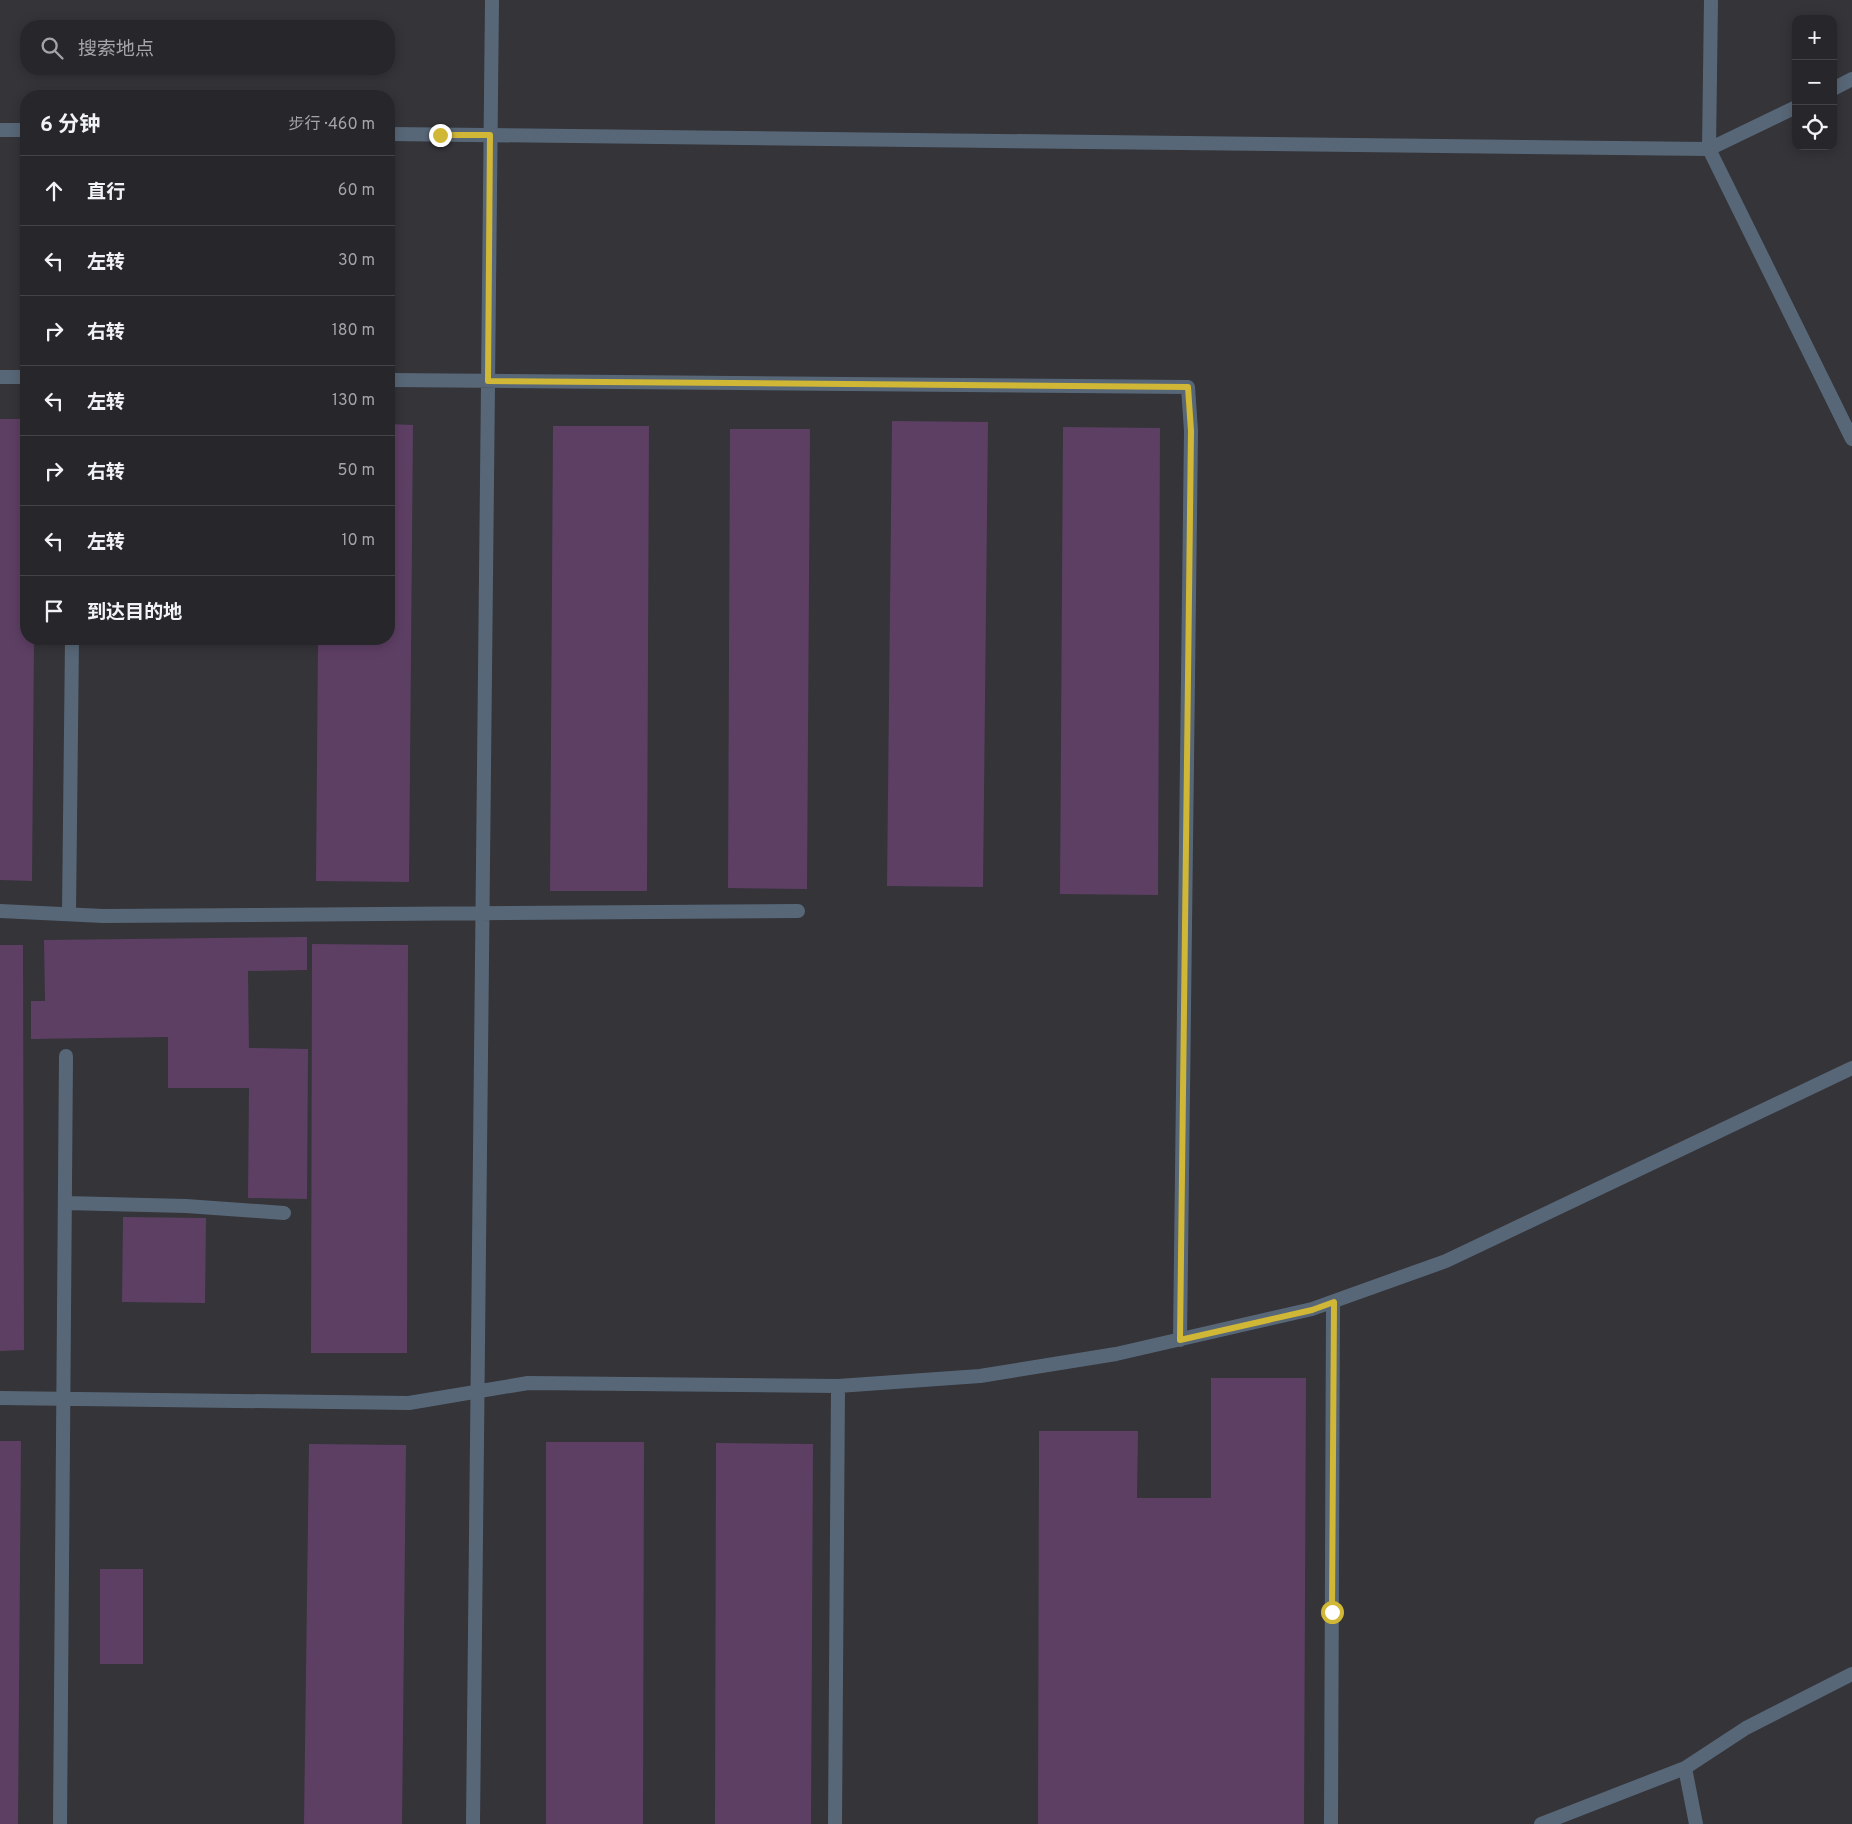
<!DOCTYPE html>
<html lang="zh">
<meta charset="utf-8">
<style>
:root{--surface:#27272b;--page:#333337;--text:#f1f3f6;--muted:#a4a5a9;--line:#434447}
body{margin:0;font-family:Overpass,"Noto Sans SC",sans-serif;background:var(--page);color:var(--text)}
.controls{position:absolute;right:15px;top:15px;display:grid;overflow:hidden;border-radius:10px;box-shadow:0 2px 12px #0003}
.controls button{width:45px;height:45px;display:grid;place-items:center;padding:0;border:0;border-bottom:1px solid var(--line);background:var(--surface);color:var(--text);font:25px sans-serif}
.stop{position:absolute;width:15px;height:15px;margin:-11px;border:4px solid #d1b736;border-radius:50%;background:#fff}
.stop.end{background:#d1b736;border-color:#fff;box-shadow:0 1px 5px #0008}
.list{margin:0;padding:0;list-style:none}
h2{display:flex;justify-content:space-between;align-items:center;height:65px;margin:0;padding:0 20px;font-size:21px}
h2 small{font-size:16px;font-weight:400;color:var(--muted)}
.list li{display:grid;grid-template-columns:32px 1fr auto;gap:15px;align-items:center;box-sizing:border-box;height:70px;padding:0 20px;border-top:1px solid var(--line)}
.list b{display:block;font-size:19px;white-space:nowrap}
.list em{font-size:16px;font-style:normal;color:var(--muted)}
.icon{flex:none;width:28px;height:28px;fill:none;stroke:currentColor;stroke-width:2;stroke-linecap:round;stroke-linejoin:round}
.map{position:relative;flex:none;width:1852px;height:1824px;overflow:hidden}
.search{position:absolute;background:var(--surface);box-shadow:0 2px 12px #0003;left:20px;top:20px;width:375px;height:55px;display:flex;align-items:center;gap:12px;box-sizing:border-box;padding:0 18px;border-radius:20px;color:var(--muted);font-size:19px}
.panel{position:absolute;background:var(--surface);box-shadow:0 2px 12px #0003;left:20px;top:90px;width:375px;height:555px;border-radius:20px}
.map>svg:first-child{display:block}
.building{fill:#5d3f64}
.lines{fill:none;stroke-linecap:round;stroke-linejoin:round}
.service{stroke:#586777;stroke-width:14}
.tertiary{stroke:#586777;stroke-width:14}
.route{stroke:#d1b736;stroke-width:6}
</style>
<div class="map">
<svg width="1852" height="1824" viewBox="0 0 1852 1824">
<rect width="100%" height="100%" fill="#343439"/>
<path class="building" d="M 0,419 L 26,419 L 26,639 L 34,639 L 32,881 L 0,880 Z
M 892,421 L 988,422 L 983,887 L 887,886 Z
M 389,424 L 413,425 L 409,882 L 316,881 L 318,639 L 389,639 Z
M 553,426 L 649,426 L 647,891 L 550,891 Z
M 1063,427 L 1160,428 L 1158,895 L 1060,894 Z
M 730,429 L 810,429 L 807,889 L 728,888 Z
M 307,937 L 307,970 L 248,971 L 249,1054 L 249,1048 L 308,1049 L 307,1199 L 248,1198 L 249,1088 L 168,1088 L 168,1037 L 31,1039 L 31,1001 L 45,1001 L 44,940 Z
M 312,944 L 408,945 L 407,1353 L 311,1353 Z
M 0,945 L 23,945 L 24,1350 L 0,1351 Z
M 123,1217 L 206,1218 L 205,1303 L 122,1302 Z
M 1211,1378 L 1306,1378 L 1304,1824 L 1038,1824 L 1039,1431 L 1138,1431 L 1137,1498 L 1211,1498 Z
M 0,1441 L 21,1441 L 18,1824 L 0,1824 Z
M 546,1442 L 644,1442 L 643,1824 L 546,1824 Z
M 716,1443 L 813,1444 L 811,1824 L 715,1824 Z
M 309,1444 L 406,1445 L 402,1824 L 304,1824 Z
M 100,1569 L 143,1569 L 143,1664 L 100,1664 Z"/>
<g class="lines">
<path class="service" d="M 0,377 L 26,377
M 389,380 L 1188,387 L 1191,431 L 1180,1340
M 0,911 L 103,916 L 798,911
M 69,913 L 72,639
M 65,1203 L 186,1206 L 284,1213
M 0,1398 L 409,1403 L 528,1383 L 838,1386 L 980,1376 L 1116,1354 L 1312,1309 L 1446,1261 L 1852,1068
M 1685,1768 L 1696,1824
M 60,1824 L 66,1056
M 473,1824 L 492,0
M 835,1824 L 838,1386
M 1331,1824 L 1333,1302
M 1541,1824 L 1685,1768 L 1746,1728 L 1852,1674"/>
<path class="tertiary" d="M 1711,0 L 1709,149 L 1852,439
M 1833,89 L 1852,79
M 0,130 L 26,130
M 389,134 L 1709,149 L 1796,107"/>
</g>
<g class="lines">
<path class="route" d="M 440,135 L 490,135 L 488,381 L 1188,387 L 1191,431 L 1180,1340 L 1312,1310 L 1334,1302 L 1332,1612"/>
</g>
</svg>
<div class="controls">
<button>+</button>
<button>−</button>
<button><svg class="icon" aria-label="locate" viewBox="0 0 24 24"><circle cx="12" cy="12" r="6"/><path d="M12 2v4M12 18v4M2 12h4M18 12h4"/></svg></button>
</div>
<div class="stop" style="left:1332px;top:1612px"></div>
<div class="stop end" style="left:440px;top:135px"></div>
<div class="search"><svg class="icon" aria-label="search" viewBox="0 0 24 24"><circle cx="10" cy="10" r="6"/><path d="M15 15l6 6"/></svg>搜索地点</div>
<section class="panel">
<h2>6 分钟<small>步行 · 460 m</small></h2>
<ul class="list">
<li><svg class="icon" aria-label="ahead" viewBox="0 0 24 24"><path d="M12 20V5M6 11l6-6 6 6"/></svg><div><b>直行</b></div><em>60 m</em></li>
<li><svg class="icon" aria-label="left" viewBox="0 0 24 24"><path d="M17 20v-9H6M10 6l-5 5 5 5"/></svg><div><b>左转</b></div><em>30 m</em></li>
<li><svg class="icon" aria-label="right" viewBox="0 0 24 24"><path d="M7 20v-9h11M14 6l5 5-5 5"/></svg><div><b>右转</b></div><em>180 m</em></li>
<li><svg class="icon" aria-label="left" viewBox="0 0 24 24"><path d="M17 20v-9H6M10 6l-5 5 5 5"/></svg><div><b>左转</b></div><em>130 m</em></li>
<li><svg class="icon" aria-label="right" viewBox="0 0 24 24"><path d="M7 20v-9h11M14 6l5 5-5 5"/></svg><div><b>右转</b></div><em>50 m</em></li>
<li><svg class="icon" aria-label="left" viewBox="0 0 24 24"><path d="M17 20v-9H6M10 6l-5 5 5 5"/></svg><div><b>左转</b></div><em>10 m</em></li>
<li><svg class="icon" aria-label="arrive" viewBox="0 0 24 24"><path d="M6 21V4h12l-3 4 3 4H6"/></svg><div><b>到达目的地</b></div></li>
</ul>
</section>
</div>
